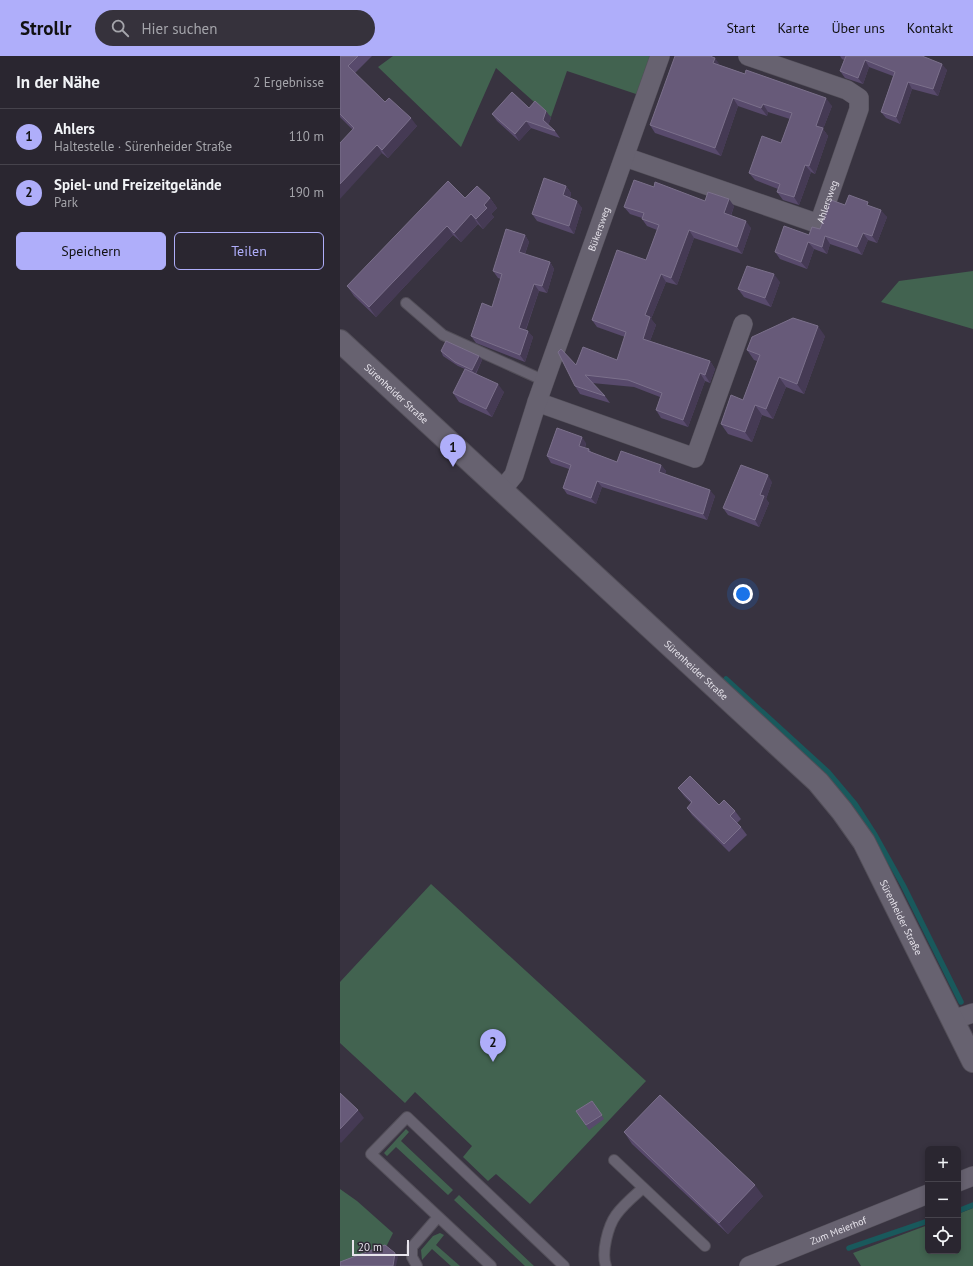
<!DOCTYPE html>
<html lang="de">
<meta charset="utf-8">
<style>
:root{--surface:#2a2630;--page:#36323c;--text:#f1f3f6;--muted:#a5a5ab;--line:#46434c;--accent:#afaefa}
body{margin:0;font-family:"PT Sans",sans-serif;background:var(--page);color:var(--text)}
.controls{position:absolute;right:12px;bottom:12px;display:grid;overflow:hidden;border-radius:6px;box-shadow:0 2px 6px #0003}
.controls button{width:36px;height:36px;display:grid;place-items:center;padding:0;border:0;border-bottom:1px solid var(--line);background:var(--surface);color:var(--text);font:20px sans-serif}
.scale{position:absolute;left:12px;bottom:10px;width:57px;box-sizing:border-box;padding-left:4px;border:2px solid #e7e4ec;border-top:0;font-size:11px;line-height:14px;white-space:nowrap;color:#e7e4ec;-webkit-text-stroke:3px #2e2935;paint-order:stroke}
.you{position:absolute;left:403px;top:538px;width:14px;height:14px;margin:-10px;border:3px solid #fff;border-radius:50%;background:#1a73e8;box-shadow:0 0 0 6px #1a73e833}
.badge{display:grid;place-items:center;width:26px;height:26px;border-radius:50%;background:var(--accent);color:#111;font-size:13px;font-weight:700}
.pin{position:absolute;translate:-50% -33px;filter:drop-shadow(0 1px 2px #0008)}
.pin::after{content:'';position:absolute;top:21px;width:14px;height:12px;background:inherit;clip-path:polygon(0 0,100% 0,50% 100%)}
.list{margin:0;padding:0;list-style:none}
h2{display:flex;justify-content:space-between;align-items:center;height:52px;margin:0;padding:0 16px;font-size:17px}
h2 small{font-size:13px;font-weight:400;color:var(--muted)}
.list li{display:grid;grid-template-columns:26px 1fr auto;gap:12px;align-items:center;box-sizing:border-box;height:56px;padding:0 16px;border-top:1px solid var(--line)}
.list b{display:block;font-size:15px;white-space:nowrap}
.list p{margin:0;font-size:13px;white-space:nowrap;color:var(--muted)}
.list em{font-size:13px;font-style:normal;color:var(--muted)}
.actions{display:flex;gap:8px;padding:12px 16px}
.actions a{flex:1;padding:9px 0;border:1px solid var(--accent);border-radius:6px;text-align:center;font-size:14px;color:var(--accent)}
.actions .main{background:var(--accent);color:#111}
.icon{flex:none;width:22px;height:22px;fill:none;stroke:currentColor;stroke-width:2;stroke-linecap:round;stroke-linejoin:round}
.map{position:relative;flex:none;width:633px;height:1210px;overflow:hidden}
header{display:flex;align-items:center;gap:24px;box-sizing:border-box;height:56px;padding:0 20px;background:var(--accent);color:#111}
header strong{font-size:19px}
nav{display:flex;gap:22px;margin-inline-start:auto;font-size:14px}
.search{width:280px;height:36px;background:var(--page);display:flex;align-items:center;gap:10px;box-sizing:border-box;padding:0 14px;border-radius:22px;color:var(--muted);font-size:15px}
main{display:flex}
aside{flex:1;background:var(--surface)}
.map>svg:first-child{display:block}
.green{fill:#426350}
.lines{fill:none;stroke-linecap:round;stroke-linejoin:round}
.stream{stroke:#19595c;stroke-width:5.5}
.lane-casing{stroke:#534f59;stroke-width:12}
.street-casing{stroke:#534f59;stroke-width:20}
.secondary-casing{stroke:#534f59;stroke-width:24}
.lane{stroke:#676270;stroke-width:10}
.street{stroke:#676270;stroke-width:19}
.secondary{stroke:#676270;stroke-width:22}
.wall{fill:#584a6c}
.shaded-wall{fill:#453a54}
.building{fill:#675a79;stroke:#7b708b}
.labels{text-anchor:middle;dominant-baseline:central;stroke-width:4;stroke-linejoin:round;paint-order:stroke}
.street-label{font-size:10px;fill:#e7e4ec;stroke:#2e2935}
</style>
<header>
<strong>Strollr</strong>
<div class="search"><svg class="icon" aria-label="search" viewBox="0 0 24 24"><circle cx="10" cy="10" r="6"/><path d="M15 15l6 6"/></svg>Hier suchen</div>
<nav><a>Start</a><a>Karte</a><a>Über uns</a><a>Kontakt</a></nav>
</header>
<main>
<aside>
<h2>In der Nähe<small>2 Ergebnisse</small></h2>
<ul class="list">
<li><span class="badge">1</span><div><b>Ahlers</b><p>Haltestelle · Sürenheider Straße</p></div><em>110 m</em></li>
<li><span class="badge">2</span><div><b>Spiel- und Freizeitgelände</b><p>Park</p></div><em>190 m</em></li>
</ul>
<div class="actions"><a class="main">Speichern</a><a>Teilen</a></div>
</aside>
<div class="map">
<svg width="633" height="1210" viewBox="0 0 633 1210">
<rect width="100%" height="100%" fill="#383340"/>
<path class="green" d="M 53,0 L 312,0 L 299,39 L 227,15 L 211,61 L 156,12 L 121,91 L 38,11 Z
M 633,215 L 633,273 L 541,246 L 559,225 Z
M 91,828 L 306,1025 L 190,1148 L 156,1118 L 148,1125 L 123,1101 L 132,1090 L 75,1036 L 65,1047 L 0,987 L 0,926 Z
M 66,1073 L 69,1076 L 61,1085 L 113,1134 L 108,1139 L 56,1091 L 47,1100 L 44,1097 Z
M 0,1133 L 17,1145 L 53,1177 L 46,1191 L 0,1209 Z
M 119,1139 L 194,1210 L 185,1210 L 114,1144 Z
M 633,1152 L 633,1210 L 521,1210 L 513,1197 L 588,1169 L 588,1195 L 618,1195 L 618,1158 Z
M 100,1177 L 104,1179 L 96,1189 L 120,1210 L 111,1210 L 92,1193 L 82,1204 L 81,1194 L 93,1180 Z"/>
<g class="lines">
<path class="stream" d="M 386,623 L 488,716 L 515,748 L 535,779 L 563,829 L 621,946
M 618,1155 L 633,1149
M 509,1192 L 588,1165"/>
<g class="lane-casing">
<path id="lane" d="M 66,247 L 103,279 L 205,325
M 274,1104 L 365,1190
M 77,1210 L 72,1201 L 72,1191 L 98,1161
M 151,1210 L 31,1098 L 67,1061 L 224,1210
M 266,1210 C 261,1197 268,1170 276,1159 C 283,1149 294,1140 303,1132"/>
</g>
<g class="street-casing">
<g id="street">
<path id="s1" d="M 285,101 L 479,168 L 519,53 L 519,42 L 507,34 L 408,0"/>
<path d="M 197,346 L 355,402 L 403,268"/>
<path id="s2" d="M 161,435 L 174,419 L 197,346 L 320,0"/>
<path d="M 612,964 L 633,957"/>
<path d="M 618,1126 L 633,1120"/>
<path id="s3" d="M 409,1210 L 588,1138"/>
</g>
</g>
<g class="secondary-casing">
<g id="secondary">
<path id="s4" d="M 0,285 L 478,726 L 502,755 L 524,786 L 633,1005"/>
</g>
</g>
<use href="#lane" class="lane"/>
<use href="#street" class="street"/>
<use href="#secondary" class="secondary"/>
</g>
<path class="wall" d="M 0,0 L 32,0 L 15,17 L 45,46 L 77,70 L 48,102 L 12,73 L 0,61 Z
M 500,0 L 582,0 L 607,14 L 598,40 L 572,33 L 560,68 L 546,62 L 541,56 L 553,20 L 529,11 L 523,28 L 505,22 L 500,15 L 504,4 L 502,3 Z
M 380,9 L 492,50 L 483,73 L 488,80 L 475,118 L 471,116 L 459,149 L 443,144 L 437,136 L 438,133 L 415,124 L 409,117 L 441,87 L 450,63 L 428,56 L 427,60 L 398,50 L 381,100 L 315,77 L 310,69 Z
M 189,52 L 206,55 L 211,62 L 208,69 L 215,75 L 220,82 L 191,72 L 179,85 L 157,65 L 152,58 Z
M 226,130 L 231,137 L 230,142 L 242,152 L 234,178 L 197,165 L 192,158 Z
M 314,131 L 365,145 L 394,150 L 391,160 L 411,172 L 402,198 L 354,182 L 337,229 L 326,226 L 311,263 L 316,269 L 310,285 L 370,305 L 375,313 L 370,327 L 365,325 L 348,371 L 321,362 L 316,354 L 320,341 L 294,331 L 252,327 L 265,340 L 270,347 L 240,338 L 235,330 L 236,309 L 277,304 L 285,281 L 257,271 L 252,264 L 306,204 L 317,174 L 307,170 L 302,163 L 302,162 L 290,158 L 284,151 Z
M 125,142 L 150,142 L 157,152 L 151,158 L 154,161 L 143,173 L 138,168 L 121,186 L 113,179 L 36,261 L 14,240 L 7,230 Z
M 505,149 L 531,150 L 547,161 L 537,187 L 528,184 L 522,199 L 490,188 L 487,198 L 474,193 L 467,213 L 440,203 L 435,196 L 480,173 Z
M 185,179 L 189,186 L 185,198 L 210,206 L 214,213 L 207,237 L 199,235 L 186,274 L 193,281 L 185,306 L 136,287 L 131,280 L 152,251 L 161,223 L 158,222 L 153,215 Z
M 440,226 L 431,251 L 404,241 L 398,233 Z
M 485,280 L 464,338 L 446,331 L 433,363 L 422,359 L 412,386 L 388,378 L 381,368 L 403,344 L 417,305 L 414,304 L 407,294 Z
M 101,295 L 139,300 L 142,304 L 136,318 L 164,336 L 152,361 L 119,346 L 113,337 L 125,313 L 118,310 L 103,300 Z
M 246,387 L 245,392 L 249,393 L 252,397 L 277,406 L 321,409 L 326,415 L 325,418 L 375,440 L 367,464 L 262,431 L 256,448 L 227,438 L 223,432 L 229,413 L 211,407 L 207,400 Z
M 432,426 L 426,443 L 429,447 L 419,471 L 388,459 L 383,452 Z
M 338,732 L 395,755 L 401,763 L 397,767 L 401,771 L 407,779 L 389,796 L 352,759 L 347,752 L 351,747 L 344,740 Z
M 252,1045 L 264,1063 L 249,1074 L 236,1055 Z
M 284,1076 L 423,1140 L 388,1178 L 292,1088 Z"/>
<path class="shaded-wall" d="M 375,2 L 380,9 L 373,7 Z
M 525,4 L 529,11 L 523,28 L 518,22 Z
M 602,8 L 607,14 L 598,40 L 593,33 Z
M 568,26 L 572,33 L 560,68 L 556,61 Z
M 393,42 L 398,50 L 381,100 L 375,92 Z
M 486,42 L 492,50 L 483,73 L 488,80 L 475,118 L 469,110 L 476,70 Z
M 423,48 L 428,56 L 427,60 L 421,52 Z
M 206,55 L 211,62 L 207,71 L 203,64 Z
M 71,62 L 77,70 L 48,102 L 42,94 Z
M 186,65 L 191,72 L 179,85 L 175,78 Z
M 37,89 L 42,97 L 0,143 L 0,128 Z
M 465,109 L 471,116 L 459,149 L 454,141 Z
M 226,130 L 231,137 L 228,147 L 223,139 Z
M 150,142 L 157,152 L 151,158 L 154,161 L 143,173 L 136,163 L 144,149 Z
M 389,143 L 394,150 L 389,164 L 384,157 Z
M 237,145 L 242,152 L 234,178 L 229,170 Z
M 541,154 L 547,161 L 537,187 L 532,180 Z
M 131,158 L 138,168 L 121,186 L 114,177 Z
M 406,165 L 411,172 L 402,198 L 397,191 Z
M 107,170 L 113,179 L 36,261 L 29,251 Z
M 349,174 L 354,182 L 337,229 L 331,222 Z
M 523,177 L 528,184 L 522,199 L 517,191 Z
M 185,179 L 189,186 L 183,203 L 179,196 Z
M 485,180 L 490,188 L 487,198 L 482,191 Z
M 468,186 L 474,193 L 467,213 L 461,206 Z
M 210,206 L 214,213 L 207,237 L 202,230 Z
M 321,218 L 326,226 L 311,263 L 316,269 L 308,290 L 303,283 L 305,259 Z
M 434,218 L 440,226 L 431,251 L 425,242 Z
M 194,228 L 199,235 L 184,278 L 179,272 Z
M 478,270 L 485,280 L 464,338 L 457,328 Z
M 188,275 L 193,281 L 185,306 L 180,299 Z
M 139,300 L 142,304 L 135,318 L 132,314 Z
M 370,305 L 375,313 L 370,327 L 365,319 Z
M 360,317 L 365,325 L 348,371 L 343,364 Z
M 439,321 L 446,331 L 433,363 L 426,353 Z
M 158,328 L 164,336 L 152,361 L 146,353 Z
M 415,349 L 422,359 L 412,386 L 405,376 Z
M 242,381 L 246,387 L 243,396 L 239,390 Z
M 321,409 L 326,415 L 323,422 L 319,416 Z
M 428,419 L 432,426 L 426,443 L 429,447 L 419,471 L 415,464 L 420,439 Z
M 257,425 L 262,431 L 256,448 L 251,442 Z
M 370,434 L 375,440 L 367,464 L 363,458 Z
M 18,1054 L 24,1062 L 1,1087 L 0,1086 L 0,1073 Z
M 415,1129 L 423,1140 L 388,1178 L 379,1167 Z
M 55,1197 L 58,1201 L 56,1210 L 53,1210 Z"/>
<path class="building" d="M 0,0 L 18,0 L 8,10 L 45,46 L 49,42 L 71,62 L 42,94 L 37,89 L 0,128 L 0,87 L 14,72 L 0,58 Z
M 335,0 L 370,0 L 375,2 L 373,7 L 405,18 L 406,14 L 486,42 L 476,70 L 483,72 L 469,110 L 465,109 L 454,141 L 437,136 L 440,128 L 409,117 L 422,80 L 441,87 L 452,57 L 423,48 L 421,52 L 393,42 L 375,92 L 310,69 Z
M 506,0 L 582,0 L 602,8 L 593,33 L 568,26 L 556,61 L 541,56 L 555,16 L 525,4 L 518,22 L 500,15 Z
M 172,36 L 189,52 L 195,45 L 206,55 L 203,64 L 215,75 L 186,65 L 175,78 L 152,58 Z
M 204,122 L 226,130 L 223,139 L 237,145 L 229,170 L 192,158 Z
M 294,124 L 314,131 L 315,126 L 365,145 L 368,136 L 389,143 L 384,157 L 406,165 L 397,191 L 349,174 L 331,222 L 321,218 L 305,259 L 310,261 L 303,283 L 370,305 L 365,319 L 360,317 L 343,364 L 316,354 L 322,337 L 288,324 L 245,319 L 265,340 L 235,330 L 218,296 L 221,293 L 236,309 L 243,291 L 277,304 L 286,276 L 252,264 L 277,194 L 306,204 L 319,169 L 302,163 L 304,157 L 284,151 Z
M 108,125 L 125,142 L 137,130 L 150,142 L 144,149 L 147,152 L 136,163 L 131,158 L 114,177 L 107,170 L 29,251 L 7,230 Z
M 509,139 L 528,146 L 527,149 L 541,154 L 532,180 L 523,177 L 517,191 L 485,180 L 482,191 L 468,186 L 461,206 L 435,196 L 444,170 L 469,179 L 472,171 L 480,173 L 491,144 L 505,149 Z
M 166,173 L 185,179 L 179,196 L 210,206 L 202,230 L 194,228 L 179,272 L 188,275 L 180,299 L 131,280 L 142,247 L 152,251 L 162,218 L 153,215 Z
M 407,210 L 434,218 L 425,242 L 398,233 Z
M 453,262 L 478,270 L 457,328 L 439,321 L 426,353 L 415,349 L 405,376 L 381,368 L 391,339 L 403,344 L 420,299 L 407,294 L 412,281 Z
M 106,285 L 139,300 L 132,314 L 115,306 L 101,295 Z
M 125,313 L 158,328 L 146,353 L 113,337 Z
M 217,372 L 242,381 L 239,390 L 249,393 L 248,395 L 277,406 L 281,395 L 321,409 L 319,416 L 370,434 L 363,458 L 257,425 L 251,442 L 223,432 L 231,409 L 207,400 Z
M 401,409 L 428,419 L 420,439 L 424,440 L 415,464 L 383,452 Z
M 350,720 L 379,749 L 384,744 L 395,755 L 390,760 L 401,771 L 384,788 L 347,752 L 352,746 L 338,732 Z
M 0,1037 L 18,1054 L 0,1073 Z
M 320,1039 L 415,1129 L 379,1167 L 284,1076 Z
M 252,1045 L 262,1059 L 246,1069 L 236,1055 Z
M 45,1189 L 55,1197 L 53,1210 L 0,1210 L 0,1206 Z"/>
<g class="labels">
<g class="street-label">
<text stroke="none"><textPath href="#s1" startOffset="229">Ahlersweg</textPath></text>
<text stroke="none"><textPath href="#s2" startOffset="281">Bükersweg</textPath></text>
<text stroke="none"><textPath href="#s4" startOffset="77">Sürenheider Straße</textPath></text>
<text stroke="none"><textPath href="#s4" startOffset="485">Sürenheider Straße</textPath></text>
<text stroke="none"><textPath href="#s4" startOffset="810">Sürenheider Straße</textPath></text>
<text stroke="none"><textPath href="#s3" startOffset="96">Zum Meierhof</textPath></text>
</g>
</g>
</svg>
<div class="controls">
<button>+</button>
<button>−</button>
<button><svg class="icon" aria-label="locate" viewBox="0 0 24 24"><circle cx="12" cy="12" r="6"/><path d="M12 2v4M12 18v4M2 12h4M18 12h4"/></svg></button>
</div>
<div class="scale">20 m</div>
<div class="you"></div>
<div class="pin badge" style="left:113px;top:411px">1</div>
<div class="pin badge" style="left:153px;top:1006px">2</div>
</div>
</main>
